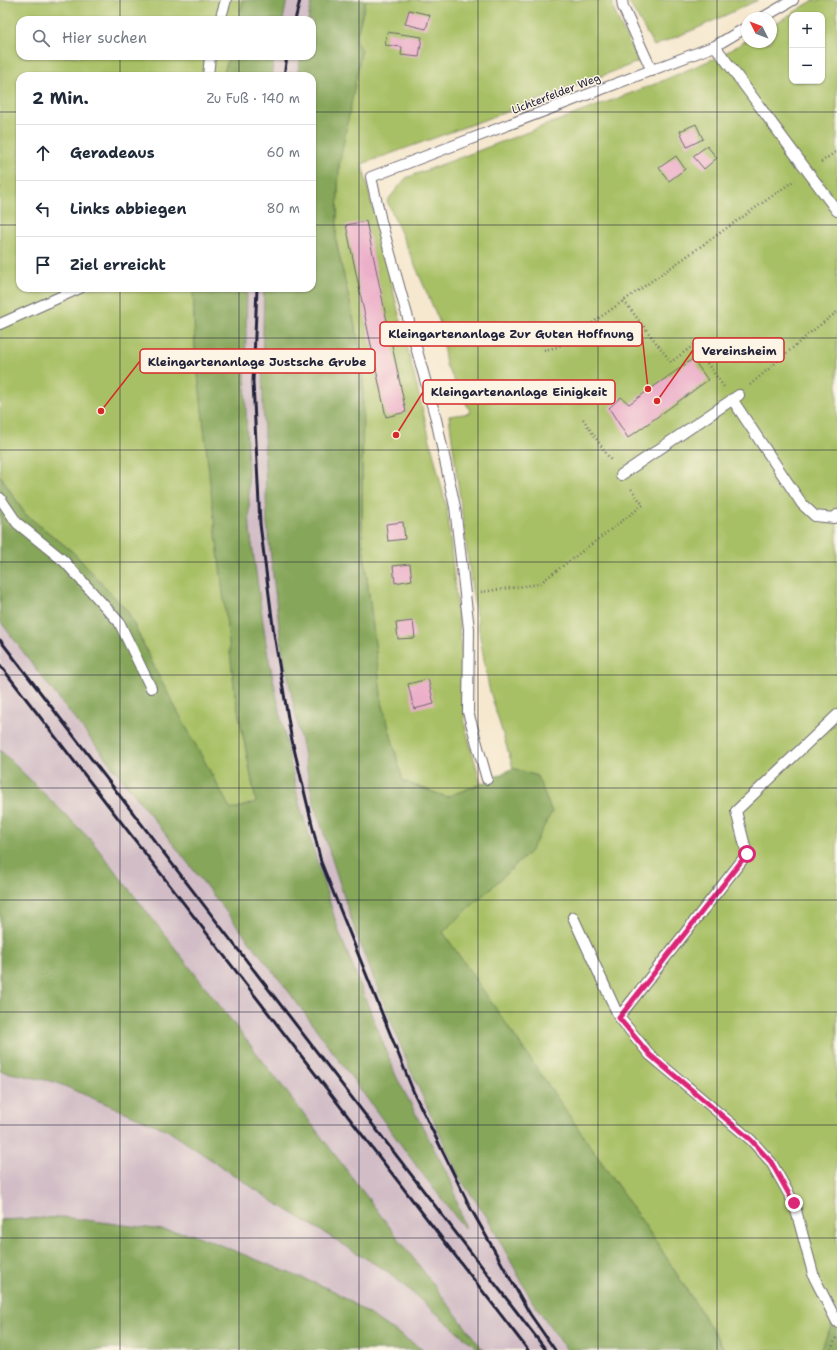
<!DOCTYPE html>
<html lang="de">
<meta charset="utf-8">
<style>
:root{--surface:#fff;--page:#f6f6f7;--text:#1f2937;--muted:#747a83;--line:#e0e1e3}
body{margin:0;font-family:"Shantell Sans",sans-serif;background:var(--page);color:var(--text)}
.controls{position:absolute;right:12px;top:12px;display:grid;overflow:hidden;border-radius:8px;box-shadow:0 1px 3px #0004}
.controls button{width:36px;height:36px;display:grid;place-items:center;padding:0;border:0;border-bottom:1px solid var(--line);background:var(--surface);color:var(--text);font:20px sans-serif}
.compass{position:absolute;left:741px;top:12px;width:36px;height:36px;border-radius:50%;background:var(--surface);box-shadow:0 1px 3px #0004;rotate:312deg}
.stop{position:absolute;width:12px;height:12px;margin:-9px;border:3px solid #db2777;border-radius:50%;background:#fff}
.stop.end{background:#db2777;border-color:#fff;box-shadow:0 1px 4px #0008}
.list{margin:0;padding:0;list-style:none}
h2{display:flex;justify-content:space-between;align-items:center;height:52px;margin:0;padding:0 16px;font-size:17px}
h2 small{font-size:13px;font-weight:400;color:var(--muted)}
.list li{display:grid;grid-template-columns:26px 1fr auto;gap:12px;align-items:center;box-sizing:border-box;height:56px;padding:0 16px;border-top:1px solid var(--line)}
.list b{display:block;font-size:15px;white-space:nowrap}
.list em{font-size:13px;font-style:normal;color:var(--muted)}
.icon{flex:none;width:22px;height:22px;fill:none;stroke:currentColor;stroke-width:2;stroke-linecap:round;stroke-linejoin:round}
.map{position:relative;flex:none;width:837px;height:1350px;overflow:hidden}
.search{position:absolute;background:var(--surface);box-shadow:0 1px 3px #0004;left:16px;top:16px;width:300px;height:44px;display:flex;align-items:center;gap:10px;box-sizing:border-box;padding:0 14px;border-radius:12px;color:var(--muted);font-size:15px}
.panel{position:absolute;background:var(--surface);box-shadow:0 1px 3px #0004;left:16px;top:72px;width:300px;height:220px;border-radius:12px}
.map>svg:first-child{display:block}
.industrial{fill:#d2bdc6}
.green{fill:#a8c065;stroke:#657150;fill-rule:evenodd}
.forest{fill:#86a65a;stroke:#54644a}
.building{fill:#ecafc9}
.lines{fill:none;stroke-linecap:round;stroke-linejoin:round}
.service-casing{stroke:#6c676f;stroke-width:12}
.path{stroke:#6c676f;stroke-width:2.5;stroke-dasharray:1 3;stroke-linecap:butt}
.service{stroke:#fff;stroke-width:10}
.rail{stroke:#22223b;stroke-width:3}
.route{stroke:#db2777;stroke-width:5}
.grid{fill:none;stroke:#22223b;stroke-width:1;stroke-opacity:0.55}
.labels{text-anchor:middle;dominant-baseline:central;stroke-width:3;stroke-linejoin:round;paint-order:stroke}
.street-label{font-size:11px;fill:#22223b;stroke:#fcf5e5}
.leader{fill:none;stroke:#d62828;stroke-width:1.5}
.callout-dot{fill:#d62828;stroke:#fcf5e5;stroke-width:1.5}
.callout{fill:#fcf5e5;stroke:#d62828;stroke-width:1.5}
.callout-label{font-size:12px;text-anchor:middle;font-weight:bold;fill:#22223b}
</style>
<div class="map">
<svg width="837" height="1350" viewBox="0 0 837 1350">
<rect width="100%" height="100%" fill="#fcf5e5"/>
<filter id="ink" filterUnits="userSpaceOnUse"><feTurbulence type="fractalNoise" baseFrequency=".025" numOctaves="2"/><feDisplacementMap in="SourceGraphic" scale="8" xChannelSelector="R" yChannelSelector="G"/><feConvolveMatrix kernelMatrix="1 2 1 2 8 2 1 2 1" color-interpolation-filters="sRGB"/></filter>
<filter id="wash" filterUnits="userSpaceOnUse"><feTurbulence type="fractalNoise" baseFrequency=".012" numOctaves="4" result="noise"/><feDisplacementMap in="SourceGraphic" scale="16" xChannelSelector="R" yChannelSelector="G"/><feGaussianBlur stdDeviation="0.9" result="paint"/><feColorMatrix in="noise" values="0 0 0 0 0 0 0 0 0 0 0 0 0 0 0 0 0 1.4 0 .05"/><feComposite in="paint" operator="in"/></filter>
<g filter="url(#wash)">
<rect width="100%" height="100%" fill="#f6e8cf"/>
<path class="industrial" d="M 287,0 L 312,0 L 308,20 L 283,20 Z
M 275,56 L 301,56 L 297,76 L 271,76 Z
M 247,288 L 264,288 L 262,370 L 267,524 L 281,643 L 313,800 L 355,931 L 410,1069 L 460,1179 L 487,1217 L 532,1301 L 567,1350 L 483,1350 L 307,1118 L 91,840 L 0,750 L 0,621 L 42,677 L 286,988 L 418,1168 L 464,1228 L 451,1181 L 396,1076 L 339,932 L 299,803 L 267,650 L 250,530 L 245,379 Z
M 0,1071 L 55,1082 L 167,1130 L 274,1202 L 388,1272 L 479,1350 L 123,1350 L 115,1348 L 100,1350 L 0,1350 Z"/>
<path class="green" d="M 0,0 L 243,0 L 238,20 L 20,20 L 20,56 L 229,56 L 223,76 L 20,76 L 20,288 L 193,288 L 195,347 L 235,694 L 256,802 L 231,811 L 160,679 L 128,612 L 73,552 L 25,514 L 0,475 Z
M 366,0 L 612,0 L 614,11 L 638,62 L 520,107 L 362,164 L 447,509 L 462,655 L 465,726 L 481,784 L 446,797 L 403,781 L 382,702 L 362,537 L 363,361 L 336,241 L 339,166 L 355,42 Z
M 630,0 L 758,0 L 700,27 L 654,46 L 630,4 Z
M 814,0 L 837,0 L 837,1317 L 820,1350 L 725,1350 L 659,1246 L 442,931 L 530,852 L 537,776 L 513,768 L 489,688 L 473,597 L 449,416 L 471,413 L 446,365 L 440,323 L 387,201 L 406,178 L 655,84 L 722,55 L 747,40 L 747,42 L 771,42 L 771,26 ZM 792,15 L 822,15 L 822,81 L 792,81 Z"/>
<path class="forest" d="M 243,0 L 287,0 L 283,20 L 238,20 Z
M 312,0 L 366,0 L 355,42 L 362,49 L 339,166 L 336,241 L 363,361 L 362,537 L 382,702 L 403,781 L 446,797 L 481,784 L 513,768 L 537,776 L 552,812 L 530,852 L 443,932 L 659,1246 L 725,1350 L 567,1350 L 532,1301 L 487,1217 L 460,1179 L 410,1069 L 355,931 L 313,800 L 281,643 L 267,524 L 262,370 L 264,288 L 312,288 L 312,76 L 297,76 L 301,56 L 312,56 L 312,20 L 308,20 Z
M 229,56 L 275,56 L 271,76 L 223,76 Z
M 193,288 L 247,288 L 245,379 L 250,530 L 267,650 L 299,803 L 339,932 L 396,1076 L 451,1181 L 465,1229 L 418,1168 L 286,988 L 42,677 L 0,621 L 0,475 L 25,514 L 73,552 L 128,612 L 160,679 L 231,810 L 256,802 L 235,694 L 212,501 L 195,347 Z
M 0,750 L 91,840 L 307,1118 L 483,1350 L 479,1350 L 388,1272 L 274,1202 L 167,1130 L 55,1082 L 0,1071 Z
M 63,1217 L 193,1234 L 334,1291 L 423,1350 L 123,1350 L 115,1348 L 100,1350 L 0,1350 L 0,1220 Z
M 835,1319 L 837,1319 L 837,1350 L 820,1350 Z"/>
<g id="blocks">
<path class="building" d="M 409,10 L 430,15 L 426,29 L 405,24 Z
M 387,32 L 422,37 L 419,57 L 401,55 L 402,47 L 385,45 Z
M 696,124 L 703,139 L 687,147 L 680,131 Z
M 707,146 L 717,158 L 704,169 L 693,156 Z
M 676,156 L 685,169 L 669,181 L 659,168 Z
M 366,221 L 406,412 L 386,417 L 346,225 Z
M 693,359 L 708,380 L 628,438 L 609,408 L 621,397 L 629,404 Z
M 403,522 L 405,539 L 388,541 L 386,524 Z
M 410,564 L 412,580 L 395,583 L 393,566 Z
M 413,621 L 415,638 L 398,639 L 396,623 Z
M 428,679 L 434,704 L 414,709 L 408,684 Z"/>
</g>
</g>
<g filter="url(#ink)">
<use href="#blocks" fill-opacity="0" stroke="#6c676f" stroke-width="1"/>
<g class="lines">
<g class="service-casing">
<path id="service" d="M 622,0 L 623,7 L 652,71
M 762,18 L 793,0
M 220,20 L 226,0
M 715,46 L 837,211
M 208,76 L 210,56
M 0,324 L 80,288
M 732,399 L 802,504 L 815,516 L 834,518 L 837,515
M 621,475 L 739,395
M 0,498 L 17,523 L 64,561 L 119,622 L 151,688
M 487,779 L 468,712 L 469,629 L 455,507 L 436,419 L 381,221 L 371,177 L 715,46 L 747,27
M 573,917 L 619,1017 L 650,1055 L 751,1140 L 771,1162 L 794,1203 L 814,1277 L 837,1322
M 619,1017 L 747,854 L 736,811 L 837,715"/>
</g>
<path class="path" d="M 821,162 L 837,151
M 624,301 L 671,362 L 694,345 L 724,387
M 544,350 L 558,347 L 795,180
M 750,385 L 811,332 L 837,312
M 583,419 L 612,462
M 481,592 L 539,584 L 643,505 L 630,487
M 831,1350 L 836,1338"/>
<use href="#service" class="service"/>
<path class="rail" d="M 295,20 L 300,0
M 284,76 L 287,56
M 257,288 L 253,382 L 260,524 L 274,634 L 291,736 L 321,862 L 414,1093 L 471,1209 L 530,1314 L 555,1350
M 0,640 L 546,1350
M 0,665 L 528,1350"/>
</g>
</g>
<g class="lines" filter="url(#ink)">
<path class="route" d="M 747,854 L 619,1018 L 650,1055 L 751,1140 L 771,1162 L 794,1203"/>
</g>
<path class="grid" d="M 120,0 L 120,20M 239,0 L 239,20M 359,0 L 359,1350M 478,0 L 478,1350M 598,0 L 598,1350M 717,0 L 717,1350M 120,56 L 120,76M 239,56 L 239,76M 0,112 L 20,112M 312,112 L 837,112M 0,225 L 20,225M 312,225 L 837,225M 120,288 L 120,1350M 239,288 L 239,1350M 0,338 L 837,338M 0,450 L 837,450M 0,562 L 837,562M 0,675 L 837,675M 0,788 L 837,788M 0,900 L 837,900M 0,1012 L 837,1012M 0,1125 L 837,1125M 0,1238 L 837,1238"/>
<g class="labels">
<g class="street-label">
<text transform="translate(556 94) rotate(-21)">Lichterfelder Weg</text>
</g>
</g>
<path class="leader" d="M648 389L642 334M657 401L693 350M101 411L140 361M396 435L423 392"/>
<g class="callout-dot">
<circle cx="648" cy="389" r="4"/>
<circle cx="657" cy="401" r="4"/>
<circle cx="101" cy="411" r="4"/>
<circle cx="396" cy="435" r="4"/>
</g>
<g class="callout">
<rect x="380" y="322" width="262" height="24" rx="4"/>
<rect x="693" y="338" width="91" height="24" rx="4"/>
<rect x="140" y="349" width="235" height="24" rx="4"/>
<rect x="423" y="380" width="192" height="24" rx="4"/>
</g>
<g class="callout-label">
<text x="511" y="338">Kleingartenanlage Zur Guten Hoffnung</text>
<text x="739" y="355">Vereinsheim</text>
<text x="257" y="366">Kleingartenanlage Justsche Grube</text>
<text x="519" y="396">Kleingartenanlage Einigkeit</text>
</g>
</svg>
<div class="controls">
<button>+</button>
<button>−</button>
</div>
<svg class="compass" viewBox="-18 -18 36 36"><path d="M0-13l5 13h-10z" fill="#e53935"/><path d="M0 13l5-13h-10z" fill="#747a83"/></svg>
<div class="stop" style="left:747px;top:854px"></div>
<div class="stop end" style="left:794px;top:1203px"></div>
<div class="search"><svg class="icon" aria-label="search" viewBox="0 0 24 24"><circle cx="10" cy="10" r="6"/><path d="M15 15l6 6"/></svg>Hier suchen</div>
<section class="panel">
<h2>2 Min.<small>Zu Fuß · 140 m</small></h2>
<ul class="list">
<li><svg class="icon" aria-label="ahead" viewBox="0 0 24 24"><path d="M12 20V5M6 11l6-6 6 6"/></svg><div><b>Geradeaus</b></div><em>60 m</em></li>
<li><svg class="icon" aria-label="left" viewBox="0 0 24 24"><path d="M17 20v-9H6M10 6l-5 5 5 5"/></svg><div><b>Links abbiegen</b></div><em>80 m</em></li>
<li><svg class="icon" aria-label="arrive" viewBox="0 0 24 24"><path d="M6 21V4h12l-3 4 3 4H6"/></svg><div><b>Ziel erreicht</b></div></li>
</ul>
</section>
</div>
